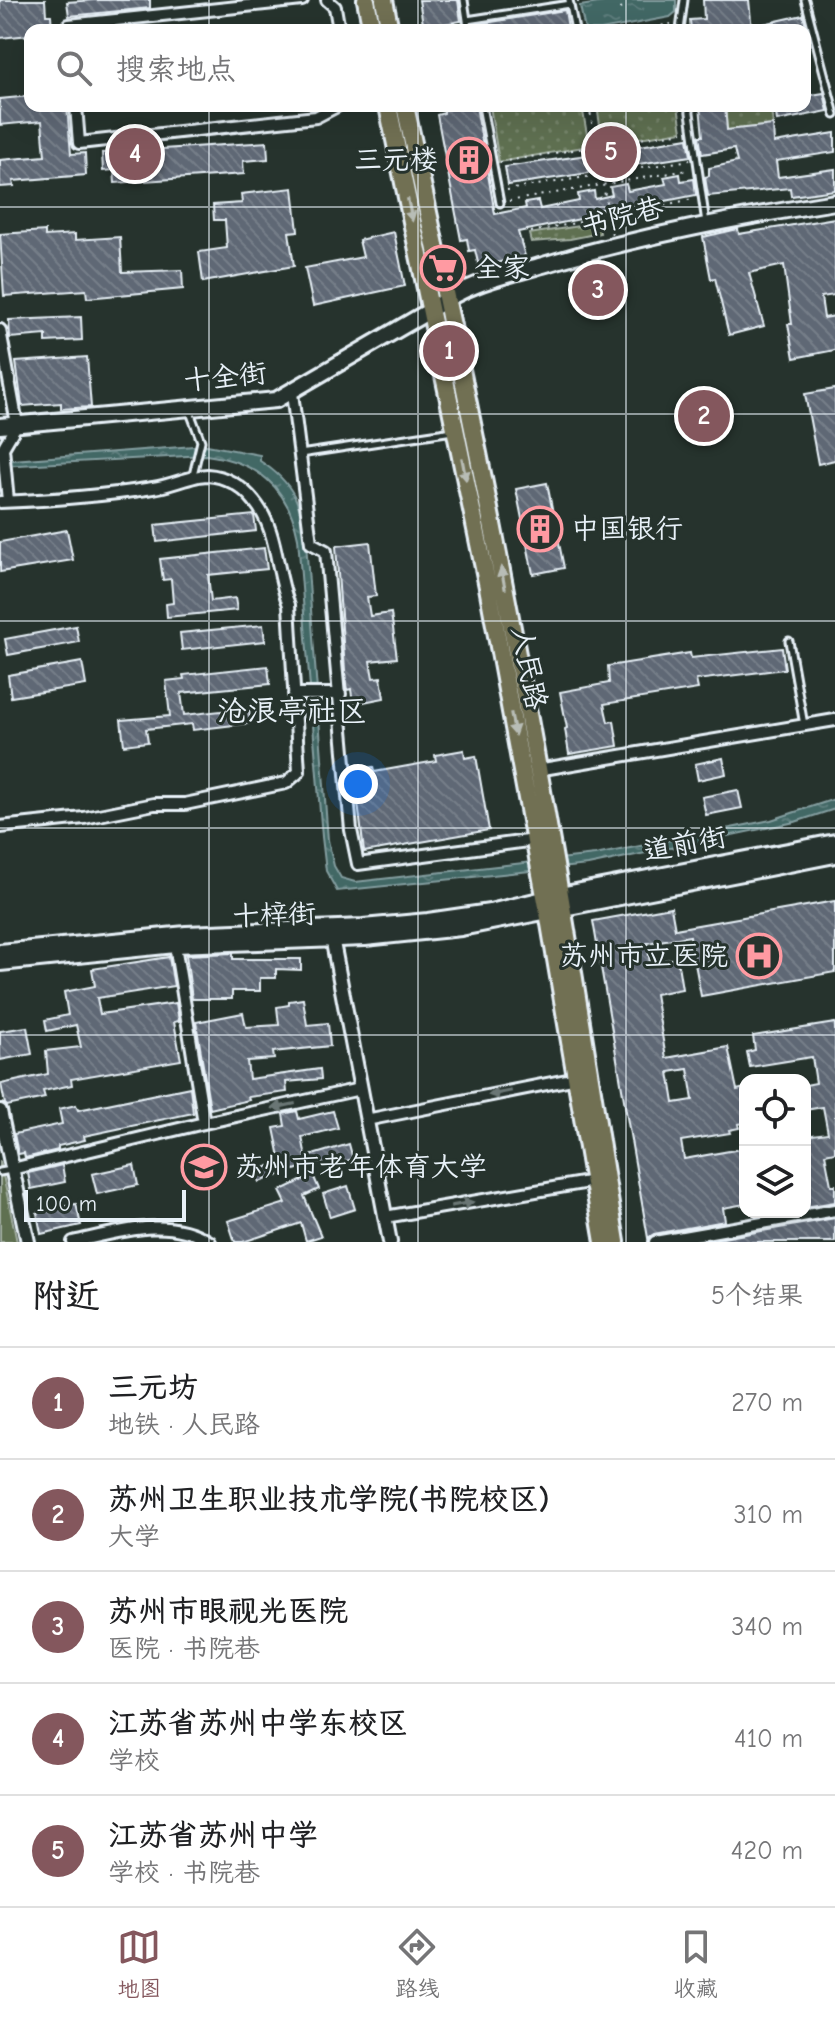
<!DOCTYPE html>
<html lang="zh">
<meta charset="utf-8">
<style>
:root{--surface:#fff;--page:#f6f6f6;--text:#202124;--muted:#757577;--line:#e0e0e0;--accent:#84575d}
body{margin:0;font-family:"Comic Neue","LXGW WenKai TC",sans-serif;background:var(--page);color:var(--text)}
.controls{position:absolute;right:24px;bottom:24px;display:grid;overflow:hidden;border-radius:16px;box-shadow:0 8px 32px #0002}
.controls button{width:72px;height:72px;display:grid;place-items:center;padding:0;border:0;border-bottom:2px solid var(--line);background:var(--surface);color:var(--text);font:40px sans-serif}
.scale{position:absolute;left:24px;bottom:20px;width:162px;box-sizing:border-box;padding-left:8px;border:4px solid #e8f1f8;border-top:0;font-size:22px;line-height:28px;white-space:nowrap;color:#e8f1f8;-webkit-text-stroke:6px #26332d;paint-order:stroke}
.you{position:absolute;left:358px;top:784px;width:28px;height:28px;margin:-20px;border:6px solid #fff;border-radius:50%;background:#1a73e8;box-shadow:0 0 0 12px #1a73e833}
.badge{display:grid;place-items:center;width:52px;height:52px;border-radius:50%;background:var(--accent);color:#fff;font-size:26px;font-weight:700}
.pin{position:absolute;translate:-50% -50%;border:4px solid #fff;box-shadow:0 2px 8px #0006}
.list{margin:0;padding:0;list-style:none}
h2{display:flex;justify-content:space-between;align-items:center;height:104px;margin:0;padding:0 32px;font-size:34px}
h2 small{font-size:26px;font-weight:400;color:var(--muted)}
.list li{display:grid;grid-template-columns:52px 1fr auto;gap:24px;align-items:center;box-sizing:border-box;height:112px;padding:0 32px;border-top:2px solid var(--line)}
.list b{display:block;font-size:30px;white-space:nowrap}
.list p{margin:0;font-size:26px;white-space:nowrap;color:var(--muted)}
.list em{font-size:26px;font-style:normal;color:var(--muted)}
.icon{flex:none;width:44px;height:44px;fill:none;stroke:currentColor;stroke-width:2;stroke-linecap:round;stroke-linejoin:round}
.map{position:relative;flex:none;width:835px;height:1242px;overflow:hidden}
.search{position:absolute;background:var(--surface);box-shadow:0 8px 32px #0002;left:24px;right:24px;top:24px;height:88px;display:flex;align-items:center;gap:20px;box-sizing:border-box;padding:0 28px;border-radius:16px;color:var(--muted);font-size:30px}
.sheet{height:664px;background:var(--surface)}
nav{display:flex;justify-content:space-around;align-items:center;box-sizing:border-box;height:112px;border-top:2px solid var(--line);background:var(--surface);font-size:22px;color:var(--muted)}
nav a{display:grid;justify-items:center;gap:4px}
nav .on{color:var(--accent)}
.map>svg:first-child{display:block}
.grass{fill:url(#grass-dots);stroke:#a4b0a4;stroke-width:2}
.park{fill:#5f7051;stroke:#a4b0a4;stroke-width:2}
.water{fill:url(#water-ripples);stroke:#849ea0;stroke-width:2}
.building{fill:url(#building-back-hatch);stroke:#e8f1f8;stroke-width:2;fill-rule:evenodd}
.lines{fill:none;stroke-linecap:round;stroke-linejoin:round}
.service-casing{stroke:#e8f1f8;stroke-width:11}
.minor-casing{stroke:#e8f1f8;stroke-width:16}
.tertiary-casing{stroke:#e8f1f8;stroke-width:18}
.secondary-casing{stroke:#e8f1f8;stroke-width:20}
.primary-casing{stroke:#e8f1f8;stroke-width:22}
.path{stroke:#e8f1f8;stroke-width:2;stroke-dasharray:2 6;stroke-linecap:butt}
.service{stroke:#26332d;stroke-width:5}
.minor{stroke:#26332d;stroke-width:10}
.tertiary{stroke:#26332d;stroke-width:12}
.secondary{stroke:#26332d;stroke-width:14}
.primary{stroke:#716f52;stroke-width:16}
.oneway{fill:#b8bdb6}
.oneway2{fill:#6a7674}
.grid{fill:none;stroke:#e8f1f8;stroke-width:2;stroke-opacity:0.55}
.labels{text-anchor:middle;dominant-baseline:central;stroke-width:6;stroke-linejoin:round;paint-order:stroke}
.poi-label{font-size:28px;fill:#e8f1f8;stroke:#26332d;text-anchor:start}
.street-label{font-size:28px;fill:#e8f1f8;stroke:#26332d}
.neighbourhood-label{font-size:30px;fill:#e8f1f8;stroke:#26332d}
</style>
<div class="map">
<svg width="835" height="1242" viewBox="0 0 835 1242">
<defs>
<pattern id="grass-dots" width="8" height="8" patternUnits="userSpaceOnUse" patternTransform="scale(2)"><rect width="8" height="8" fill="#5f7051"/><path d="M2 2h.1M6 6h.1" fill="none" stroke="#76856b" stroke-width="1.8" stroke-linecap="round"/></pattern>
<pattern id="water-ripples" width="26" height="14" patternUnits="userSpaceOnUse" patternTransform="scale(2)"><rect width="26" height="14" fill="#426765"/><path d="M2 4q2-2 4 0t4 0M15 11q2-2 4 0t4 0" fill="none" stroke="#5d7d7c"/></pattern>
<pattern id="building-back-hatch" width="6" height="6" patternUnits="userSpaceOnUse" patternTransform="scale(2)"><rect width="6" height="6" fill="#5f6875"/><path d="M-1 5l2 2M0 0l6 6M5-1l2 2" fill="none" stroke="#767e89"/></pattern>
</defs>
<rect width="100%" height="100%" fill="#26332d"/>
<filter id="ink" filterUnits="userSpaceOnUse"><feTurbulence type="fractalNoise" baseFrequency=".0125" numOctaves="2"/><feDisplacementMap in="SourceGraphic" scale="16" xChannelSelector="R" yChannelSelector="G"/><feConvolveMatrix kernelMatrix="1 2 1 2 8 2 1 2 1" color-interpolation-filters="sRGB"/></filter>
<g filter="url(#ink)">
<path class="grass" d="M 490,106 L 582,106 L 589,146 L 499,162 Z
M 597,106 L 678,106 L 682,131 L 603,144 Z
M 725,106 L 771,106 L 773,125 L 727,130 Z
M 598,223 L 600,233 L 570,239 L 531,242 L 529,234 Z"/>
<path class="park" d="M 0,1161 L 17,1242 L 0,1242 Z"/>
<path class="water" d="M 616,0 L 676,0 L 676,12 L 670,17 L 601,30 L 585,30 L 580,6 Z
M 207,445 L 260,455 L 260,461 C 294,483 301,503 306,542 L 328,840 L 334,866 L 341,878 L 355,882 L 595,855 L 771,820 L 835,799 L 835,809 L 795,822 L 588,865 L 337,891 L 326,871 L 322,837 L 298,538 C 288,486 257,462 206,455 L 0,466 L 0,461 Z"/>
<path class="building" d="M 0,0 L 45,0 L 46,15 L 51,15 L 52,30 L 30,30 L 30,35 L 0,38 Z
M 94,0 L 150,0 L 150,8 L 69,16 L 67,2 Z
M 419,0 L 458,0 L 461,21 L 438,25 L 439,29 L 424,30 Z
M 703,0 L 749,0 L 752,30 L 691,30 L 690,20 L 704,19 Z
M 565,10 L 568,28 L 473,30 L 473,25 Z
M 803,15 L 807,30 L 755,30 L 754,26 Z
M 824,93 L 828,111 L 777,121 L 775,106 L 805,106 L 805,96 Z
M 30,96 L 30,106 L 67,106 L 71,154 L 85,153 L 86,175 L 13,181 L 14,186 L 0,187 L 0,160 L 45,156 L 42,121 L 0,125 L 0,99 Z
M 466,106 L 476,106 L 495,214 L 526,208 L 525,203 L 538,201 L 540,209 L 579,201 L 578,194 L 594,191 L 595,199 L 612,195 L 610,187 L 626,184 L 628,191 L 666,184 L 664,177 L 680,174 L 681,181 L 694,179 L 696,195 L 615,211 L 614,206 L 597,210 L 599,215 L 518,232 L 525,256 L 479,267 L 475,250 L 469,251 L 467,239 L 461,240 L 437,115 L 444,113 L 444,110 Z
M 700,106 L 725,106 L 727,130 L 773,125 L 774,143 L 835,133 L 835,152 L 776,161 L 778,177 L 835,169 L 835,190 L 791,196 L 790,188 L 708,196 L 705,177 L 709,176 L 709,168 L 737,162 L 734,149 L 702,154 L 699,136 L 703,136 Z
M 688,138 L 691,156 L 612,168 L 609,151 Z
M 267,142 L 268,159 L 243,161 L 244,174 L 115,183 L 114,170 L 103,171 L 102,153 Z
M 587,155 L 589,173 L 508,185 L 505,167 Z
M 293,188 L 298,231 L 289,232 L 294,266 L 203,282 L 199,252 L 227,248 L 225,220 L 214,220 L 213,205 L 242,203 L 241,194 Z
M 835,218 L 835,295 L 821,297 L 824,318 L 835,316 L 835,350 L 794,358 L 788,324 L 792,324 L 784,265 L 749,273 L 764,326 L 729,335 L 715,278 L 711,279 L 703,237 L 738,229 L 739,234 Z
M 45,231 L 45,236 L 75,234 L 75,240 L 120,237 L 122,272 L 182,270 L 183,289 L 87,298 L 86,290 L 4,296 L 0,234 Z
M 394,232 L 405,286 L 313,306 L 305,268 L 363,257 L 359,240 Z
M 81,317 L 82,340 L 46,342 L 46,335 L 10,338 L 9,320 Z
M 87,357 L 91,407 L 61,409 L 61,403 L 22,406 L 16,362 Z
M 835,389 L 835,460 L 818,464 L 805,394 Z
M 547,483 L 564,568 L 533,574 L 516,489 Z
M 254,515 L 256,531 L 157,542 L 155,525 Z
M 67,530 L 73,560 L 0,572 L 0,542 Z
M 370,542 L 376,596 L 367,597 L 370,616 L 391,613 L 397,658 L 370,661 L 373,678 L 381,677 L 384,698 L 353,704 L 351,689 L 347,690 L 346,684 L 336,546 Z
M 264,548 L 267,569 L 208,575 L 211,601 L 235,598 L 237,610 L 167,617 L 166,604 L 173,603 L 171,579 L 163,580 L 160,559 Z
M 263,625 L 265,641 L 182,650 L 180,633 Z
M 76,626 L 79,642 L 8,655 L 5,639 Z
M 782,648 L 785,669 L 696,680 L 698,689 L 604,704 L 608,722 L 614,721 L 618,746 L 569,754 L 565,729 L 567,728 L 560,692 L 609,683 L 608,666 L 690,653 L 691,658 Z
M 82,662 L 86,685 L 11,697 L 8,675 Z
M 268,666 L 270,684 L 181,693 L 184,715 L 249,708 L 250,723 L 193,730 L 192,724 L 146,729 L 148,742 L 124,745 L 121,720 L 170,716 L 166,681 L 184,679 L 183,675 Z
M 464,750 L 465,758 L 476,756 L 489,830 L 364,852 L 354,770 L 373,767 L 374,772 L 436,761 L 435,755 Z
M 723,758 L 726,774 L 698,780 L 695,764 Z
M 738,790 L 742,808 L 706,815 L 702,797 Z
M 835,901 L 835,972 L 701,996 L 690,936 L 647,943 L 650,963 L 677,958 L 682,989 L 655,994 L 666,1058 L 728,1047 L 737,1090 L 745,1088 L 745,1123 L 738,1124 L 739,1128 L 729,1130 L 730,1133 L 681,1141 L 684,1159 L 741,1149 L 745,1170 L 745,1204 L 723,1208 L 725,1221 L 654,1234 L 648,1238 L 593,921 L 671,907 L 675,929 ZM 688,1069 L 693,1100 L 674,1103 L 669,1072 Z
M 233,953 L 233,959 L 301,959 L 301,970 L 276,969 L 276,978 L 260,978 L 260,991 L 232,991 L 232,999 L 192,999 L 186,955 Z
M 169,957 L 174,986 L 97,998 L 100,1014 L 176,1003 L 179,1021 L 174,1022 L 181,1060 L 71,1079 L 72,1085 L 43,1091 L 45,1098 L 7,1106 L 5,1104 L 1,1084 L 48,1074 L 46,1051 L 81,1047 L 76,1025 L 47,1031 L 45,1020 L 68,1015 L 64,992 L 95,986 L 92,969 Z
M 303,999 L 307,1025 L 328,1023 L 330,1046 L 273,1052 L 274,1059 L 247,1061 L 249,1079 L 320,1069 L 321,1079 L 286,1082 L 287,1092 L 248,1097 L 249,1100 L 210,1109 L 196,1022 L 243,1013 L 246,1027 L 279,1025 L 277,1007 L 289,1005 L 289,1001 Z
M 835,1023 L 835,1152 L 825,1154 L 831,1185 L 835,1185 L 835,1202 L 805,1207 L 805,1136 L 828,1133 L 823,1107 L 805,1110 L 805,1085 L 816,1083 L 812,1057 L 750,1067 L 747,1052 L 755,1050 L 753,1036 Z
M 27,1027 L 32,1054 L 0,1060 L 0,1031 Z
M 190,1087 L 193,1113 L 84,1136 L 85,1140 L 58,1146 L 58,1150 L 25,1158 L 24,1153 L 18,1154 L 14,1134 L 62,1124 L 59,1109 L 76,1105 L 78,1110 Z
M 297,1111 L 299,1119 L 333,1111 L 338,1128 L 302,1137 L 306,1157 L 349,1144 L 353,1159 L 324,1168 L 321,1161 L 259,1182 L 255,1171 L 281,1162 L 274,1128 L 285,1126 L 283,1114 Z
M 62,1165 L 65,1182 L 31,1189 L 28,1173 Z
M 134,1165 L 138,1185 L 97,1194 L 92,1174 Z
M 313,1175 L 319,1189 L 304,1196 L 321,1236 L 306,1241 L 301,1223 L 243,1242 L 235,1242 L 228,1221 L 286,1203 L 280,1191 Z
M 348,1186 L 355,1209 L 330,1217 L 323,1194 Z
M 76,1204 L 81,1225 L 41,1234 L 37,1213 Z
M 835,1218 L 835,1242 L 701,1242 Z"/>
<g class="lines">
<g class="service-casing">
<path id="service" d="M 464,0 L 467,20 L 570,4
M 569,0 L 575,30
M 805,0 L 835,115
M 467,20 L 468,30
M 680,30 L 684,0
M 482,106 L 500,203
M 689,106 L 706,223
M 190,412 L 201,441 L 193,475
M 300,454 L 453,431
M 789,641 L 804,725
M 0,1172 L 11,1170"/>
</g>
<g class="minor-casing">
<path id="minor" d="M 327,0 L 335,7 L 339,30
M 69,30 L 69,25 L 302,0
M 76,106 L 79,143 L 316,117 L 337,106
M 0,330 L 17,424 L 3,448 L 8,501
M 292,393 L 311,543 L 326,551 L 351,830 L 358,864 L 535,840
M 0,502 C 51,500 103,496 153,488 C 170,486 193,475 207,475 C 226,476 243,487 254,501 C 279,531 275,571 289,605 L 299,772 L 286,783 L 185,804 L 154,804 L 84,818 L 0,827
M 294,694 L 340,694
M 537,770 L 835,720
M 175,945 L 204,1123
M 366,1120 L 577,1078
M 12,1169 L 204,1123 L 360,1089
M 385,1217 L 594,1181
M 73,1242 C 119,1232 168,1215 210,1242
M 655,1242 L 835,1210"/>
</g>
<g class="tertiary-casing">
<path id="tertiary" d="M 331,932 L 390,1242
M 0,1111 L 28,1242"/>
</g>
<g class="secondary-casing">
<path id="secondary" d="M 0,426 L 276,400 L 431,310 C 464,284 504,276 543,265 C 640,236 736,218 835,202
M 0,952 L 186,934 L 363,927 L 428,921 L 490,912 L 560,895 L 835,842
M 0,963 L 175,945 L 365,938 L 461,928 L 835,855"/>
</g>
<g class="primary-casing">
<path id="primary" d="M 366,0 L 372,30
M 384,0 L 390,30
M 388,106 L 488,587 L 548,912 L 604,1242
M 405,106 C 459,352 509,600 552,848 C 575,979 595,1111 616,1242"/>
</g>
<path class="path" d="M 619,0 L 622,12
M 577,2 L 592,0
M 638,30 L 671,24
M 589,106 L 612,235
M 500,162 L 683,132
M 507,190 L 690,160
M 509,201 L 688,170
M 531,232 L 693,199"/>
<use href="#service" class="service"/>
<use href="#minor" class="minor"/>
<use href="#tertiary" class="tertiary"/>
<use href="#secondary" class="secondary"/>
<use href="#primary" class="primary"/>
</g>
<defs><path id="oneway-solid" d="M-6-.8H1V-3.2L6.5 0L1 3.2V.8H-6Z" transform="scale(2)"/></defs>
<g class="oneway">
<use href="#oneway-solid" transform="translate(410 210) rotate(78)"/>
<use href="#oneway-solid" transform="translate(464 469) rotate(79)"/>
<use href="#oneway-solid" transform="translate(503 578) rotate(-101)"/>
<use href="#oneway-solid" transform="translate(513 724) rotate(79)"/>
</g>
<g class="oneway2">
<use href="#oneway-solid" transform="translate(500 1093) rotate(169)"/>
<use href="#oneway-solid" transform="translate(284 1106) rotate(168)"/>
<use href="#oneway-solid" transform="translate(462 1204) rotate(-10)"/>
</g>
</g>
<path class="grid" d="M 209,0 L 209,30M 418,0 L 418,30M 626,0 L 626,30M 209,106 L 209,1242M 418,106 L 418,1242M 626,106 L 626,1242M 0,207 L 835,207M 0,414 L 835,414M 0,621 L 835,621M 0,828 L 835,828M 0,1035 L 835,1035"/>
<defs>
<g id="building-ring" transform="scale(2.3)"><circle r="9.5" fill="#26332d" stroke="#ff9aa2" stroke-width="1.5"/><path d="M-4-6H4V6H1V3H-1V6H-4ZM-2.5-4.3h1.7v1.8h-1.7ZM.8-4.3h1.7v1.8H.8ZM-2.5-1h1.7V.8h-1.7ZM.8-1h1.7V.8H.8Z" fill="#ff9aa2"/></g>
<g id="supermarket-ring" transform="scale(2.3)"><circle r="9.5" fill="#26332d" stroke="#ff9aa2" stroke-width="1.5"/><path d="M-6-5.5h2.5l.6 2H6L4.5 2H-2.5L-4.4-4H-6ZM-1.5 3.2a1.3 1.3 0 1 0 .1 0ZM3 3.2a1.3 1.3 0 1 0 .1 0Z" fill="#ff9aa2"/></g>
<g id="hospital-ring" transform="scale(2.3)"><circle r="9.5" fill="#26332d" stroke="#ff9aa2" stroke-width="1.5"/><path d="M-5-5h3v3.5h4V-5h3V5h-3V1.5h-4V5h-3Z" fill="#ff9aa2"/></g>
<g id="university-ring" transform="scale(2.3)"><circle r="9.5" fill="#26332d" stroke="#ff9aa2" stroke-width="1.5"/><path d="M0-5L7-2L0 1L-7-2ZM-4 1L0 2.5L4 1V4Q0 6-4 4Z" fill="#ff9aa2"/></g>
</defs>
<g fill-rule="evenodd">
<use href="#building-ring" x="469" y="160"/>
<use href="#supermarket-ring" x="443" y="268"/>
<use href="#building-ring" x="540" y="529"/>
<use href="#hospital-ring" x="759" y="956"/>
<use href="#university-ring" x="204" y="1167"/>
</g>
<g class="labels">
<g class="poi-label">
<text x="438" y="160" text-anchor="end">三元楼</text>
<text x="474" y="268">全家</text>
<text x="571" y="529">中国银行</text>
<text x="728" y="956" text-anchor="end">苏州市立医院</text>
<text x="235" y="1167">苏州市老年体育大学</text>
</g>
<g class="street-label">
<text transform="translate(622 217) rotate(-14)">书院巷</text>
<text transform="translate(225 377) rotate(-6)">十全街</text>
<text transform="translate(529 668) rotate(79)">人民路</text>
<text transform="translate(685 844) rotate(-11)">道前街</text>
<text transform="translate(274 915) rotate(-2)">十梓街</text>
</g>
<g class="neighbourhood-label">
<text x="292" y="711">沧浪亭社区</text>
</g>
</g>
</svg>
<div class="controls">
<button><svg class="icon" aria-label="locate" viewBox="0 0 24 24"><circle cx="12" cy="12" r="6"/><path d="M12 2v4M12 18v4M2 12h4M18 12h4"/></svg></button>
<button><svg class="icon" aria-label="layers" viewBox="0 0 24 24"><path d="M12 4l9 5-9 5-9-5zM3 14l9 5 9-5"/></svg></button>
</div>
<div class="scale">100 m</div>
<div class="you"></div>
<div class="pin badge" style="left:449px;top:351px">1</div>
<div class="pin badge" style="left:704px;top:416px">2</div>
<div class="pin badge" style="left:598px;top:290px">3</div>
<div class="pin badge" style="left:135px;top:154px">4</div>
<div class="pin badge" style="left:611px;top:152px">5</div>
<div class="search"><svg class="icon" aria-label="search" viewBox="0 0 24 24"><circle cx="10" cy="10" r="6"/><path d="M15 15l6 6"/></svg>搜索地点</div>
</div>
<section class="sheet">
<h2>附近<small>5个结果</small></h2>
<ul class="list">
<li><span class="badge">1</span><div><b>三元坊</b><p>地铁 · 人民路</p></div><em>270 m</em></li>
<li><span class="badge">2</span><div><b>苏州卫生职业技术学院(书院校区)</b><p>大学</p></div><em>310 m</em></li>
<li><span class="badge">3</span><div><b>苏州市眼视光医院</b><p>医院 · 书院巷</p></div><em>340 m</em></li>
<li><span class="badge">4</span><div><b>江苏省苏州中学东校区</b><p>学校</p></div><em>410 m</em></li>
<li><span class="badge">5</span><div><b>江苏省苏州中学</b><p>学校 · 书院巷</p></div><em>420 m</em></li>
</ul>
</section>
<nav>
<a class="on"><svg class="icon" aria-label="map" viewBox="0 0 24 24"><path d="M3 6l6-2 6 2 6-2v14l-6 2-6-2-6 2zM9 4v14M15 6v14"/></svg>地图</a>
<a><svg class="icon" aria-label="directions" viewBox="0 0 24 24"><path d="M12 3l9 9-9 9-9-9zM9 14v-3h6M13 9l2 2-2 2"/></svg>路线</a>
<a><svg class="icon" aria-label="saved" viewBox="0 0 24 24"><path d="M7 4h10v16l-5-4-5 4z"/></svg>收藏</a>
</nav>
